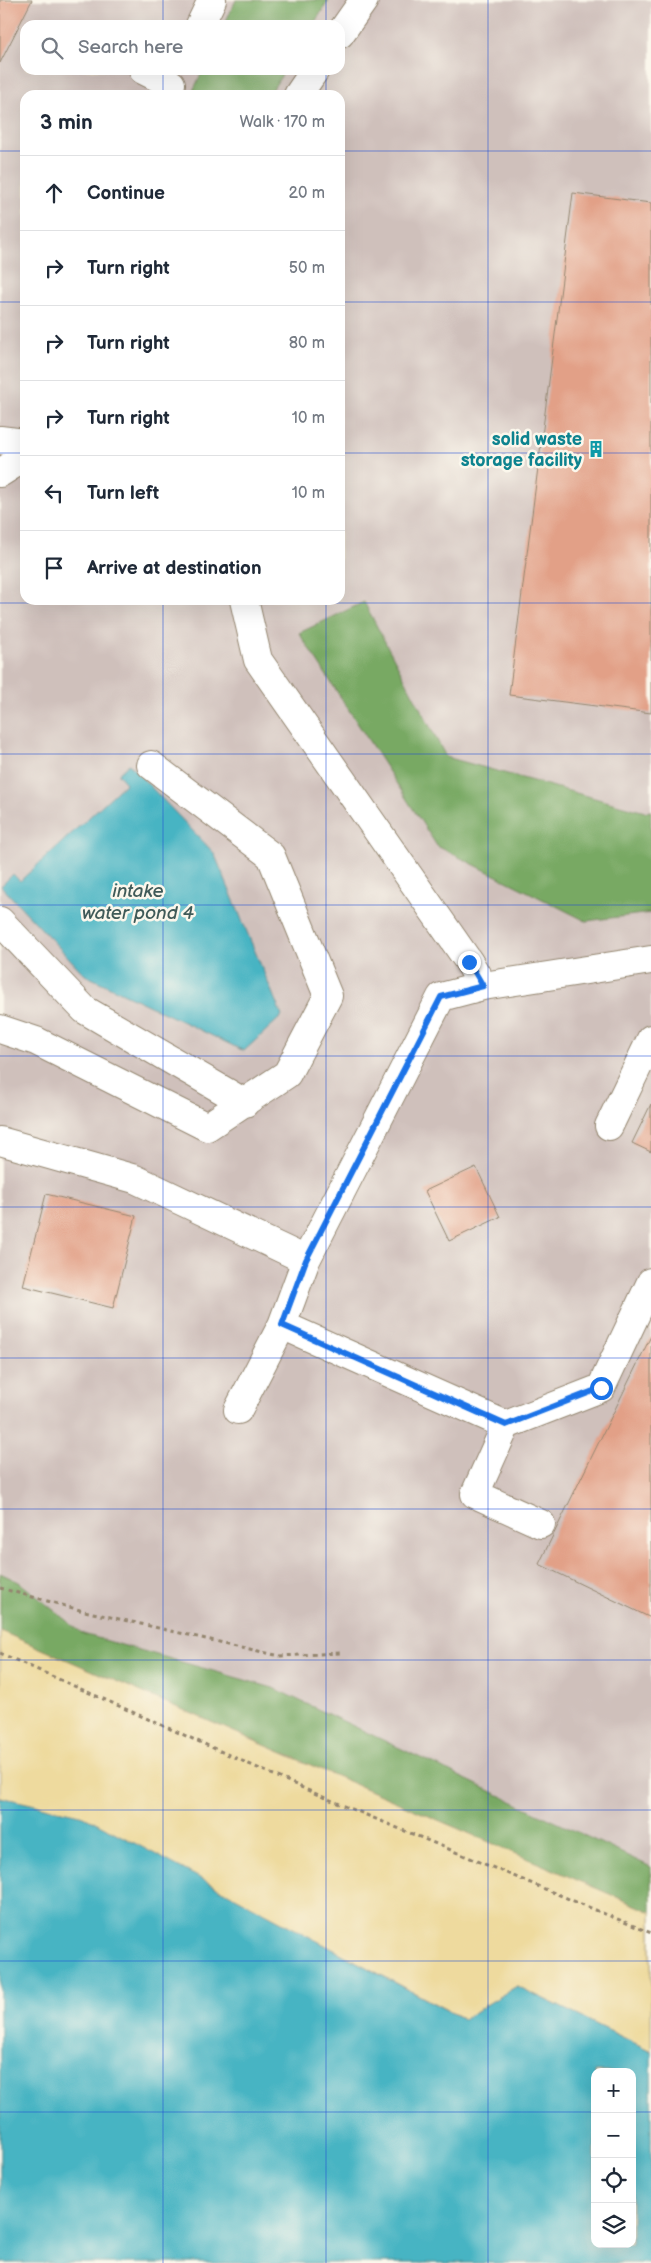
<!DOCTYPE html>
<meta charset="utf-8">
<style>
:root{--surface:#fff;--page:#f2f2f3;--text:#1f2937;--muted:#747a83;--line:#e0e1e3}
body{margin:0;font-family:"Balsamiq Sans",sans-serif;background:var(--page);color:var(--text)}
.controls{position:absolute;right:15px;bottom:15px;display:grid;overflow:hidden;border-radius:10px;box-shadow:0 5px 20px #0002}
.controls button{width:45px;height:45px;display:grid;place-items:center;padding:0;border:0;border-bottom:1px solid var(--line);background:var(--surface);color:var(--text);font:25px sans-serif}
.stop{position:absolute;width:15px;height:15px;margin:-11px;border:4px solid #1a73e8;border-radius:50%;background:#fff}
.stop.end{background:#1a73e8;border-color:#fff;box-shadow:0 1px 5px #0008}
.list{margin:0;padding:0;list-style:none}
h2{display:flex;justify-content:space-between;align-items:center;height:65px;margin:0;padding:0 20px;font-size:21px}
h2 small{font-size:16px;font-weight:400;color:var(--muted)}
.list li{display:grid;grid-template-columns:32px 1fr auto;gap:15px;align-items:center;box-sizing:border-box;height:75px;padding:0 20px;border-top:1px solid var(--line)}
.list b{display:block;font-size:19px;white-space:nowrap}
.list em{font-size:16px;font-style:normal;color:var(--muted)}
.icon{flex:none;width:28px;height:28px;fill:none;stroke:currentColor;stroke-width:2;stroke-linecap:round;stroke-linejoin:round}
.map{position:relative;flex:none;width:651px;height:2263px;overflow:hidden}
.search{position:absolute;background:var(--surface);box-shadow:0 5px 20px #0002;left:20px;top:20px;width:325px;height:55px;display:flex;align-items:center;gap:12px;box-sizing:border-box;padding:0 18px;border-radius:15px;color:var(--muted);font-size:19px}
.panel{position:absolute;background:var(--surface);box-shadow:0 5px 20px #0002;left:20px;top:90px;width:325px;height:515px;border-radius:15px}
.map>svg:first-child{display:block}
.industrial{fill:#cfc0bb;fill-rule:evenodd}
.forest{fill:#78a964;stroke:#5a6a41}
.sand{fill:#eeda9e;stroke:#94825e}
.water{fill:#47b4c3;stroke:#416f70;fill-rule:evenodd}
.building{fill:#e2a087}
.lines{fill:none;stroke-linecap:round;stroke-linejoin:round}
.minor-casing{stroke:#948670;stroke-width:30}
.path{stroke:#948670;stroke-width:3;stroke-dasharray:4 4;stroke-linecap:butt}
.minor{stroke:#fff;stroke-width:28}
.route{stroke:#1a73e8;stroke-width:6}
.grid{fill:none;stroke:#1d4ed8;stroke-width:1;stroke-opacity:0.55}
.labels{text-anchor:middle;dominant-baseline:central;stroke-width:5;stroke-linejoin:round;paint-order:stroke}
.culture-label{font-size:18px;font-weight:bold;fill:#0d838f;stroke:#fbf7ec;text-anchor:end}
.water-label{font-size:19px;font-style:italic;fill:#3f5a58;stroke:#fbf7ec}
</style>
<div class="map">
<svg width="651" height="2263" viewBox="0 0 651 2263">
<rect width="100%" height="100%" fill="#fbf7ec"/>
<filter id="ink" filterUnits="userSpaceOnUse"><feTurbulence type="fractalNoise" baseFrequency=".02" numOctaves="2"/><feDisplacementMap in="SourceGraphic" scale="10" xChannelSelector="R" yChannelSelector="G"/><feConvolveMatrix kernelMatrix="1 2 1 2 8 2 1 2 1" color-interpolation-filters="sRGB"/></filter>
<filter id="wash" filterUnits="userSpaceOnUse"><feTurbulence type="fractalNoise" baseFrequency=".0096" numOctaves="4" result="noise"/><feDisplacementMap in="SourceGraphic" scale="20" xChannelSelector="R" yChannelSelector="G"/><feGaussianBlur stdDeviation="1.12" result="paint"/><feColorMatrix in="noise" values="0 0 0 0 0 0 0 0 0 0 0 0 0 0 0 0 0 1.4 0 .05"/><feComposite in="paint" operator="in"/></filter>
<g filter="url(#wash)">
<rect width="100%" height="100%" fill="#ede2c3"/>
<path class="industrial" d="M 0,0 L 651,0 L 651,1867 L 273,1688 L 83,1634 L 19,1582 L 0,1573 ZM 25,25 L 340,25 L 340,70 L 25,70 ZM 25,95 L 340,95 L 340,600 L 25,600 Z"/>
<path class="forest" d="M 236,0 L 329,0 L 313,25 L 224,25 Z
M 203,70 L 285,70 L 269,95 L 191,95 Z
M 364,602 L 446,757 L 645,812 L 651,811 L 651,913 L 586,921 L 437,846 L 299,633 Z
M 0,1573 L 19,1582 L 83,1634 L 273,1688 L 651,1867 L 651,1912 L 0,1631 Z"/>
<path class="sand" d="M 0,1631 L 651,1912 L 651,2051 L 517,1986 L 464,2019 L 84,1817 L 0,1797 Z"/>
<path class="water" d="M 129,764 L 214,853 L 282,1016 L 244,1051 L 85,975 L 1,886 L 13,874 L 20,881 L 126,783 L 118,774 Z
M 0,1797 L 84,1816 L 463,2019 L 517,1986 L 651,2051 L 651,2263 L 0,2263 ZM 595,2072 L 632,2072 L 632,2244 L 595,2244 Z"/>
<g id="blocks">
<path class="building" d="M 0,0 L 32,0 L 0,63 Z
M 573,193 L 651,203 L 651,713 L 509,695 Z
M 651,1104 L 651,1152 L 632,1143 Z
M 476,1167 L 500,1217 L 449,1241 L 425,1191 Z
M 46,1194 L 136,1216 L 113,1308 L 23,1286 Z
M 651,1336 L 651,1618 L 539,1564 Z"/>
</g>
</g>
<g filter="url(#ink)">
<use href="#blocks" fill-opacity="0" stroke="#948670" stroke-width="1"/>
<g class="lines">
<g class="minor-casing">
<path id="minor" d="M 200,25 L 212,0
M 340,34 L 364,0
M 143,70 L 171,84
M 298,95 L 315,70
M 0,440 L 25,443
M 0,473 L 25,457
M 0,921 L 85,1010 L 245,1103
M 483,986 L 651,960
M 0,1029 L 36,1041 L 207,1127 L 287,1074 L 328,996 L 271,856 L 151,765
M 609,1126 L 651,1039
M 0,1141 L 135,1179 L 306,1260 L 441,997 L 483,986 L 469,962 L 258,660 L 244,600
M 306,1260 L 282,1325 L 506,1425 L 475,1494 L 541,1524
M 238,1410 L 282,1325
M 506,1425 L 601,1388 L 651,1282"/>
</g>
<path class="path" d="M 0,1588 L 80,1610 L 280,1656 L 340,1653
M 0,1653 L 323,1797 L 651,1933"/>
<use href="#minor" class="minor"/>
</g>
</g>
<g class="lines" filter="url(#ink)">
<path class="route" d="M 469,962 L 483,986 L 441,997 L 306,1260 L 282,1325 L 506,1425 L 601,1388"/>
</g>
<path class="grid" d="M 163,0 L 163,25M 326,0 L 326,25M 488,0 L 488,2263M 163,70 L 163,95M 326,70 L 326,95M 0,151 L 25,151M 340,151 L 651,151M 0,302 L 25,302M 340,302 L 651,302M 0,453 L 25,453M 340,453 L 651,453M 163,600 L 163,2263M 326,600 L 326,2263M 0,603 L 651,603M 0,754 L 651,754M 0,905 L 651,905M 0,1056 L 651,1056M 0,1207 L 651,1207M 0,1358 L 651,1358M 0,1509 L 651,1509M 0,1660 L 651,1660M 0,1810 L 651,1810M 0,1961 L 651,1961M 0,2112 L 595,2112M 632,2112 L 651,2112"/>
<defs>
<g id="building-bare" transform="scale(1.35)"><path d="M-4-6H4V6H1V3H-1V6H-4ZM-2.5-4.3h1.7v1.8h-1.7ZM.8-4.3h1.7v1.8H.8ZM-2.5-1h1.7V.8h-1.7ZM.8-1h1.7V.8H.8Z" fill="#0f9aa8" stroke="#fbf7ec" stroke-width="2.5" paint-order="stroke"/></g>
</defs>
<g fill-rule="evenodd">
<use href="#building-bare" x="596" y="449"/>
</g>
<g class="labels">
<g class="culture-label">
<text x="582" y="439">solid waste<tspan x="582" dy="21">storage facility</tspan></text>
</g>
<g class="water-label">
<text x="138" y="891">intake<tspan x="138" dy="22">water pond 4</tspan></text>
</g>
</g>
</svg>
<div class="controls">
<button>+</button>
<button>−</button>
<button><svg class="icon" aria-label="locate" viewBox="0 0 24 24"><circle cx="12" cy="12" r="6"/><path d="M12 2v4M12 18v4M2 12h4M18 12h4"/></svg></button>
<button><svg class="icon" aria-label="layers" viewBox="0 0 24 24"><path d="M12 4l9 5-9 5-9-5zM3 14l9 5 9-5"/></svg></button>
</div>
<div class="stop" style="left:601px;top:1388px"></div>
<div class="stop end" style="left:469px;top:962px"></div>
<div class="search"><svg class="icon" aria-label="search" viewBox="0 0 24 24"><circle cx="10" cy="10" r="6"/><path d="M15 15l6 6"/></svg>Search here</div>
<section class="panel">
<h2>3 min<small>Walk · 170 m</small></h2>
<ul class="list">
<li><svg class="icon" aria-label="ahead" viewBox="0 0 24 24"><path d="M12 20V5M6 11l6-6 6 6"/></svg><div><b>Continue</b></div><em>20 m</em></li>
<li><svg class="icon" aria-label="right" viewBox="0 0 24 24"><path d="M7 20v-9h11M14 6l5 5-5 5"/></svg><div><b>Turn right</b></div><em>50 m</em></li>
<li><svg class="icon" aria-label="right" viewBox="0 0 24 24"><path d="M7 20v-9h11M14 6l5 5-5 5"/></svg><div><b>Turn right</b></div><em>80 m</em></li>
<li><svg class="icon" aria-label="right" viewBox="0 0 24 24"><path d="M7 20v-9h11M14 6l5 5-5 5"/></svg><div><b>Turn right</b></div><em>10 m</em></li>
<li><svg class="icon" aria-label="left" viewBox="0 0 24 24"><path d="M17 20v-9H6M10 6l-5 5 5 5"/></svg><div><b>Turn left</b></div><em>10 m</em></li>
<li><svg class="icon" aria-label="arrive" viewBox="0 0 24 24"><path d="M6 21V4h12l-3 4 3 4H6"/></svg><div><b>Arrive at destination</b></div></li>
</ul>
</section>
</div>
